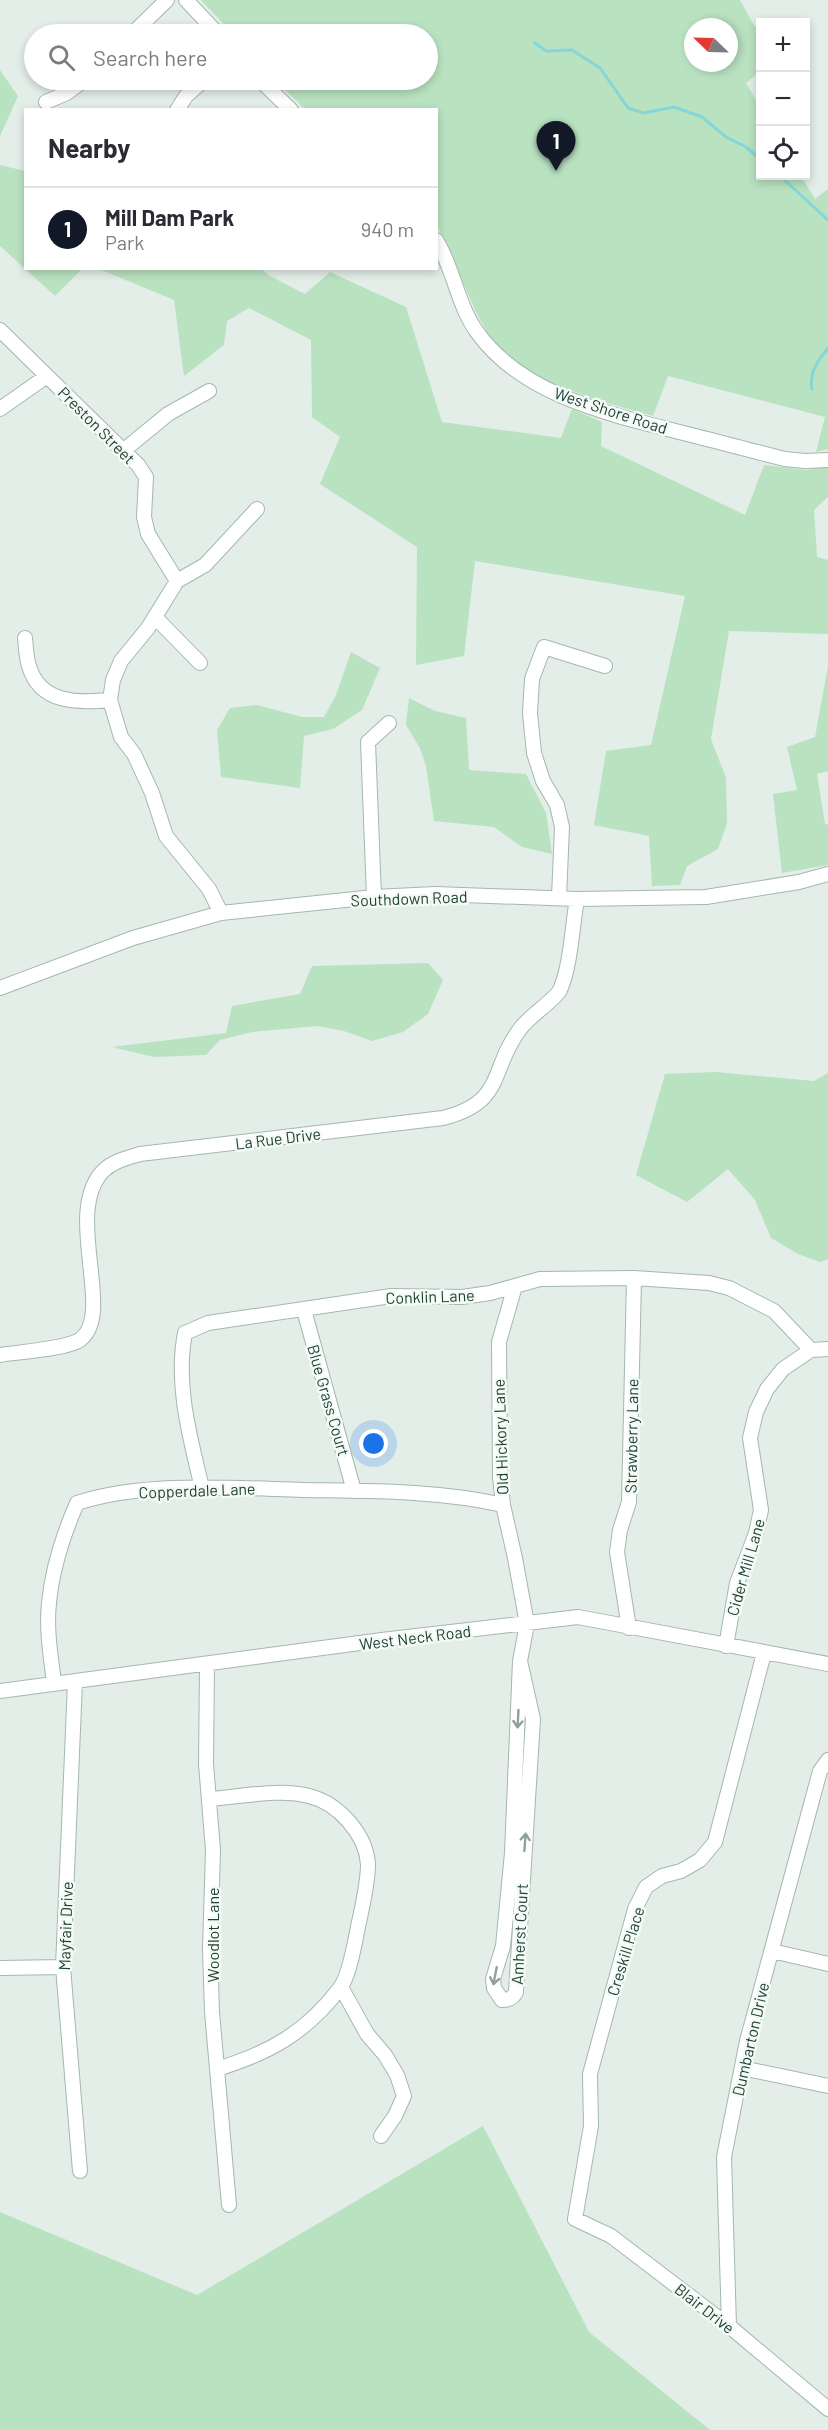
<!DOCTYPE html>
<meta charset="utf-8">
<style>
:root{--surface:#fff;--page:#f7f7f7;--text:#2b2b33;--muted:#7c7c81;--line:#e1e1e2;--accent:#111827}
body{margin:0;font-family:Barlow,sans-serif;background:var(--page);color:var(--text)}
.controls{position:absolute;right:18px;top:18px;display:grid;overflow:hidden;border-radius:0px;box-shadow:0 3px 9px #0003}
.controls button{width:54px;height:54px;display:grid;place-items:center;padding:0;border:0;border-bottom:2px solid var(--line);background:var(--surface);color:var(--text);font:30px sans-serif}
.compass{position:absolute;left:684px;top:18px;width:54px;height:54px;border-radius:50%;background:var(--surface);box-shadow:0 3px 9px #0003;rotate:293deg}
.you{position:absolute;left:374px;top:1444px;width:21px;height:21px;margin:-15px;border:4px solid #fff;border-radius:50%;background:#1a73e8;box-shadow:0 0 0 9px #1a73e833}
.badge{display:grid;place-items:center;width:39px;height:39px;border-radius:50%;background:var(--accent);color:#fff;font-size:20px;font-weight:700}
.pin{position:absolute;translate:-50% -50px;filter:drop-shadow(0 2px 3px #0008)}
.pin::after{content:'';position:absolute;top:32px;width:21px;height:18px;background:inherit;clip-path:polygon(0 0,100% 0,50% 100%)}
.list{margin:0;padding:0;list-style:none}
h2{display:flex;justify-content:space-between;align-items:center;height:78px;margin:0;padding:0 24px;font-size:26px}
h2 small{font-size:20px;font-weight:400;color:var(--muted)}
.list li{display:grid;grid-template-columns:39px 1fr auto;gap:18px;align-items:center;box-sizing:border-box;height:84px;padding:0 24px;border-top:2px solid var(--line)}
.list b{display:block;font-size:22px;white-space:nowrap}
.list p{margin:0;font-size:20px;white-space:nowrap;color:var(--muted)}
.list em{font-size:20px;font-style:normal;color:var(--muted)}
.icon{flex:none;width:33px;height:33px;fill:none;stroke:currentColor;stroke-width:2;stroke-linecap:round;stroke-linejoin:round}
.map{position:relative;flex:none;width:828px;height:2430px;overflow:hidden}
.search{position:absolute;background:var(--surface);box-shadow:0 3px 9px #0003;left:24px;top:24px;width:414px;height:66px;display:flex;align-items:center;gap:15px;box-sizing:border-box;padding:0 21px;border-radius:33px;color:var(--muted);font-size:22px}
.panel{position:absolute;background:var(--surface);box-shadow:0 3px 9px #0003;left:24px;top:108px;width:414px;height:162px;border-radius:0px}
.map>svg:first-child{display:block}
.green{fill:#b9e2c0;fill-rule:evenodd}
.lines{fill:none;stroke-linecap:round;stroke-linejoin:round}
.stream{stroke:#85d6d9;stroke-width:3}
.minor-casing{stroke:#a5b7af;stroke-width:16}
.minor{stroke:#fff;stroke-width:14}
.oneway{stroke:#90a09a}
.labels{text-anchor:middle;dominant-baseline:central;stroke-width:5;stroke-linejoin:round;paint-order:stroke}
.street-label{font-size:16px;fill:#204235;stroke:#f4faf6}
</style>
<div class="map">
<svg width="828" height="2430" viewBox="0 0 828 2430">
<rect width="100%" height="100%" fill="#e3eee8"/>
<path class="green" d="M 201,0 L 740,0 L 755,27 L 760,25 L 760,71 L 746,83 L 760,107 L 760,176 L 801,176 L 815,199 L 828,189 L 828,449 L 816,452 L 825,417 L 668,376 L 653,416 L 596,400 L 539,378 L 494,345 L 477,314 L 437,225 L 436,110 L 305,109 L 275,80 L 428,80 L 428,34 L 233,34 ZM 693,27 L 729,27 L 729,63 L 693,63 Z
M 0,70 L 18,96 L 0,136 Z
M 0,165 L 25,171 L 26,268 L 82,269 L 55,296 L 0,246 Z
M 99,269 L 261,269 L 270,276 L 305,294 L 330,272 L 406,307 L 442,422 L 561,438 L 572,409 L 602,422 L 601,446 L 745,515 L 764,465 L 808,470 L 828,464 L 828,497 L 814,510 L 817,557 L 828,560 L 828,634 L 729,631 L 711,739 L 726,778 L 727,823 L 718,849 L 687,866 L 680,885 L 652,886 L 649,836 L 594,825 L 606,751 L 651,745 L 685,596 L 475,561 L 464,656 L 416,665 L 417,547 L 320,484 L 340,437 L 312,417 L 311,340 L 249,308 L 227,321 L 224,345 L 184,376 L 174,300 Z
M 351,652 L 380,668 L 362,710 L 333,729 L 304,736 L 300,788 L 221,777 L 217,730 L 230,708 L 257,705 L 302,717 L 324,717 L 336,695 Z
M 828,666 L 828,771 L 817,774 L 825,824 L 828,825 L 828,865 L 782,873 L 773,794 L 797,790 L 787,747 L 815,737 Z
M 409,698 L 435,711 L 466,718 L 469,770 L 526,774 L 546,813 L 552,854 L 522,847 L 494,827 L 434,821 L 426,766 L 420,748 L 406,725 Z
M 428,963 L 443,980 L 428,1014 L 403,1032 L 372,1041 L 344,1031 L 318,1026 L 252,1032 L 220,1040 L 206,1055 L 154,1057 L 112,1047 L 226,1033 L 232,1006 L 300,994 L 312,966 Z
M 716,1072 L 814,1081 L 828,1073 L 828,1259 L 820,1262 L 798,1254 L 771,1238 L 755,1200 L 728,1169 L 687,1202 L 636,1175 L 665,1074 Z
M 483,2126 L 589,2332 L 710,2430 L 0,2430 L 0,2212 L 197,2295 Z"/>
<g class="lines">
<path class="stream" d="M 535,43 L 546,51 L 572,50 L 600,68 L 628,108 L 643,113 L 674,107 L 702,117 L 726,137 L 746,147 L 760,159
M 780,176 L 828,220
M 812,389 C 809,372 817,362 828,348"/>
<g class="minor-casing">
<path id="minor" d="M 186,0 L 218,34
M 132,34 L 167,0
M 260,80 L 291,110
M 46,102 L 67,93 L 84,80
M 177,110 L 186,96 L 204,80
M 436,240 C 454,269 457,304 477,332 C 523,397 614,415 687,434 C 720,442 752,451 785,459 L 805,461 L 828,460
M 0,330 L 138,465 L 146,477 L 144,517 L 148,534 L 177,581 L 148,628 L 121,661 L 113,680 L 110,700 L 121,737 L 134,754 L 152,793 L 166,836 L 209,889 L 221,913
M 0,409 L 47,376
M 123,451 L 168,414 L 209,391
M 177,581 L 205,565 L 257,509
M 155,617 L 200,663
M 25,638 C 26,647 26,657 29,666 C 40,704 78,703 110,700
M 374,897 L 368,742 L 389,723
M 559,897 L 562,827 L 557,805 L 543,781 L 534,753 L 530,713 L 532,679 L 544,647 L 605,666
M 0,988 L 133,938 L 221,913 L 374,897 L 435,894 L 577,899 L 706,897 L 799,882 L 828,874
M 515,1286 L 499,1342 L 500,1477 L 503,1505 L 515,1558 L 527,1624 L 520,1661 L 512,1853 L 503,1946 L 493,1979 L 494,1988 L 502,2000 C 509,2000 513,1998 516,1992 L 533,1719 L 520,1661
M 304,1310 L 354,1491
M 0,1355 C 18,1352 69,1349 81,1339 C 115,1312 63,1213 103,1171 C 113,1161 127,1158 140,1154 L 443,1118 C 506,1102 489,1070 520,1029 C 529,1016 555,1000 560,990 C 571,965 572,927 577,899
M 202,1488 C 190,1437 175,1385 185,1333 L 208,1323 L 391,1296 L 462,1297 L 490,1293 L 540,1279 L 634,1278 L 709,1283 L 729,1288 L 774,1311 L 811,1350
M 629,1628 L 617,1552 L 620,1530 L 629,1502 L 634,1278
M 726,1646 L 737,1583 L 756,1533 L 761,1510 L 750,1438 L 756,1412 L 767,1389 L 783,1369 L 811,1350 L 828,1349
M 764,1653 L 715,1842 L 700,1860 L 681,1871 L 662,1876 L 646,1887 L 635,1909 L 590,2074 L 591,2126 L 575,2219 L 611,2236 L 729,2326 L 828,2409
M 207,1665 L 206,1764 L 213,1850 L 210,1949 L 212,2012 L 229,2205
M 75,1682 L 63,1967 L 80,2171
M 54,1683 C 51,1657 46,1630 49,1603 C 52,1571 64,1533 77,1503 C 144,1481 232,1488 303,1490 C 369,1491 438,1490 503,1505
M 0,1691 L 382,1640 L 578,1617 L 828,1664
M 209,1799 C 239,1797 281,1788 309,1796 C 338,1803 366,1834 368,1864 C 368,1886 361,1911 357,1932 C 354,1947 349,1976 340,1988 C 306,2033 269,2053 217,2069
M 772,1951 L 828,1964
M 0,1968 L 63,1967
M 341,1987 L 367,2034 L 385,2055 L 397,2075 L 404,2096 L 395,2116 L 381,2136
M 742,2068 L 828,2086
M 729,2326 L 724,2157 L 747,2041 L 820,1771 L 828,1760"/>
</g>
<use href="#minor" class="minor"/>
</g>
<defs><path id="oneway-shaft" d="M-6 0H5M1.5-3L5.5 0L1.5 3" fill="none" stroke-width="1.6" stroke-linecap="round" stroke-linejoin="round" transform="scale(1.5)"/></defs>
<g class="oneway">
<use href="#oneway-shaft" transform="translate(518 1719) rotate(93)"/>
<use href="#oneway-shaft" transform="translate(525 1842) rotate(-86)"/>
<use href="#oneway-shaft" transform="translate(495 1976) rotate(101)"/>
</g>
<g class="labels">
<g class="street-label">
<text transform="translate(611 410) rotate(18)">West Shore Road</text>
<text transform="translate(97 425) rotate(45)">Preston Street</text>
<text transform="translate(409 898) rotate(-2)">Southdown Road</text>
<text transform="translate(278 1138) rotate(-7)">La Rue Drive</text>
<text transform="translate(430 1296) rotate(-2)">Conklin Lane</text>
<text transform="translate(329 1400) rotate(74)">Blue Grass Court</text>
<text transform="translate(631 1436) rotate(-89)">Strawberry Lane</text>
<text transform="translate(500 1437) rotate(-92)">Old Hickory Lane</text>
<text transform="translate(197 1490) rotate(-2)">Copperdale Lane</text>
<text transform="translate(745 1567) rotate(-74)">Cider Mill Lane</text>
<text transform="translate(415 1637) rotate(-7)">West Neck Road</text>
<text transform="translate(65 1926) rotate(-88)">Mayfair Drive</text>
<text transform="translate(519 1934) rotate(-87)">Amherst Court</text>
<text transform="translate(212 1935) rotate(-90)">Woodlot Lane</text>
<text transform="translate(625 1951) rotate(-73)">Creskill Place</text>
<text transform="translate(750 2039) rotate(-77)">Dumbarton Drive</text>
<text transform="translate(705 2308) rotate(38)">Blair Drive</text>
</g>
</g>
</svg>
<div class="controls">
<button>+</button>
<button>−</button>
<button><svg class="icon" aria-label="locate" viewBox="0 0 24 24"><circle cx="12" cy="12" r="6"/><path d="M12 2v4M12 18v4M2 12h4M18 12h4"/></svg></button>
</div>
<svg class="compass" viewBox="-18 -18 36 36"><path d="M0-13l5 13h-10z" fill="#e53935"/><path d="M0 13l5-13h-10z" fill="#7c7c81"/></svg>
<div class="you"></div>
<div class="pin badge" style="left:556px;top:171px">1</div>
<div class="search"><svg class="icon" aria-label="search" viewBox="0 0 24 24"><circle cx="10" cy="10" r="6"/><path d="M15 15l6 6"/></svg>Search here</div>
<section class="panel">
<h2>Nearby<small></small></h2>
<ul class="list">
<li><span class="badge">1</span><div><b>Mill Dam Park</b><p>Park</p></div><em>940 m</em></li>
</ul>
</section>
</div>
